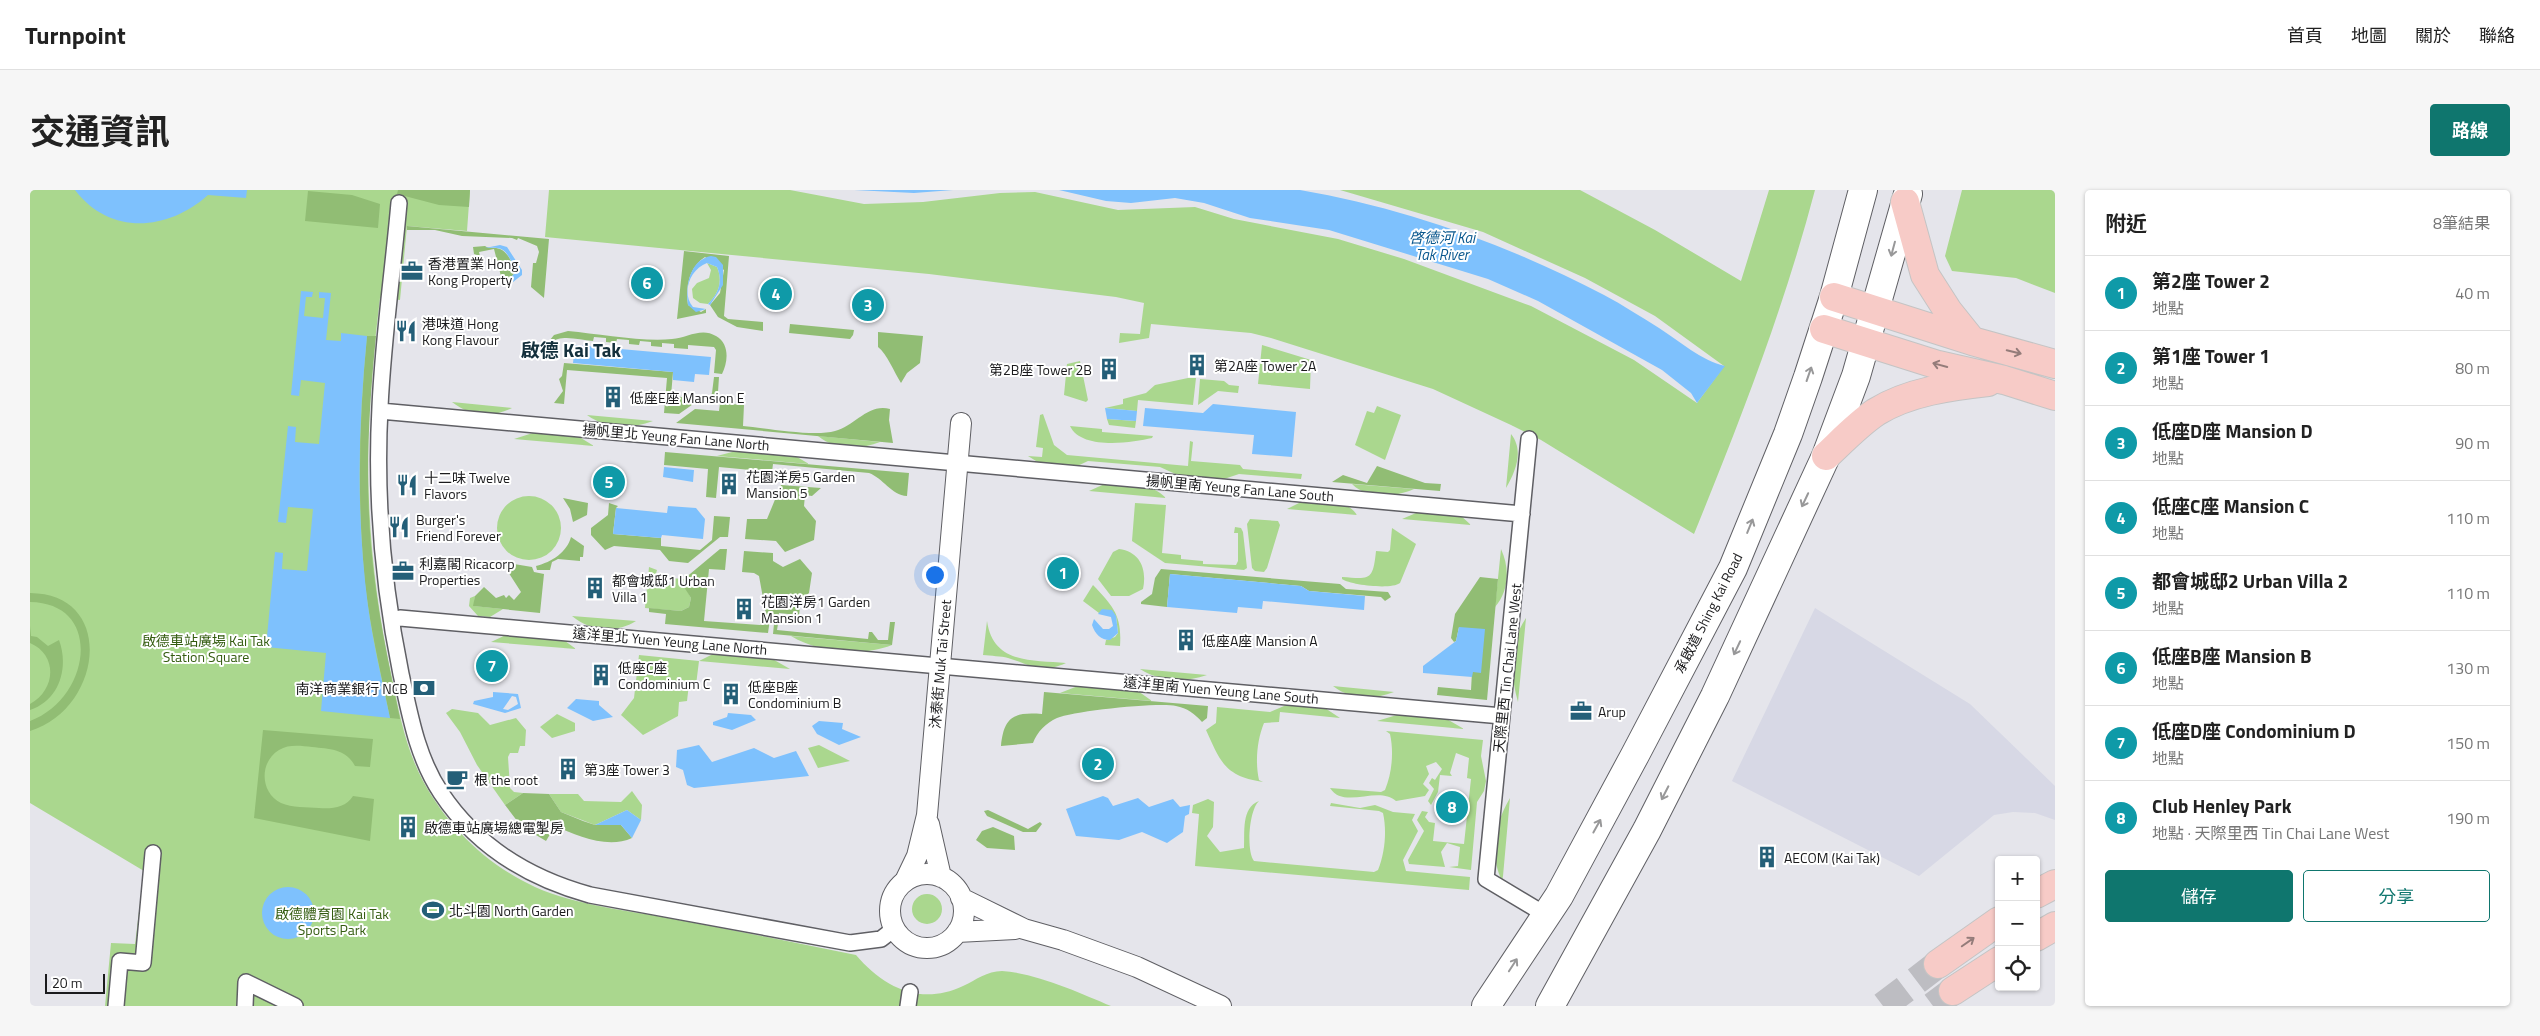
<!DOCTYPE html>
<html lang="zh-TW">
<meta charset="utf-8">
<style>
:root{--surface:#fff;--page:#f6f6f6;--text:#222;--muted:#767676;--line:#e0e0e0;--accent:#0f766e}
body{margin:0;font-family:"Titillium Web","Noto Sans TC",sans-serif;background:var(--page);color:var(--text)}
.controls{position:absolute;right:15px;bottom:15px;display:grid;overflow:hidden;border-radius:5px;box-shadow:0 1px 4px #0004}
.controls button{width:45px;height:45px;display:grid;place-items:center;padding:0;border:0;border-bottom:1px solid var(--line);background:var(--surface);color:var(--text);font:25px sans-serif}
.scale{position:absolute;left:15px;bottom:12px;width:60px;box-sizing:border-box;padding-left:5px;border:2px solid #1b1b1d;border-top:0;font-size:14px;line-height:18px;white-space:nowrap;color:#1b1b1d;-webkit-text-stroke:4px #fff;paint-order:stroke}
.you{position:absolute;left:904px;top:384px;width:18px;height:18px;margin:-12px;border:4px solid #fff;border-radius:50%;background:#1a73e8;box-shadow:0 0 0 8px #1a73e833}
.badge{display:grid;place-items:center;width:32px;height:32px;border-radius:50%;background:var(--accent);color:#fff;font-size:16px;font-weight:700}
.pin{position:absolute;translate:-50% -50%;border:2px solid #fff;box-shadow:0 1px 5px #0006}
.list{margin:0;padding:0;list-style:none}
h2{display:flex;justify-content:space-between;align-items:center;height:65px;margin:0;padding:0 20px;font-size:21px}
h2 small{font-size:16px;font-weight:400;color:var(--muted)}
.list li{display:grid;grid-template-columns:32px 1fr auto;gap:15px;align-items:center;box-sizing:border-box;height:75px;padding:0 20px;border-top:1px solid var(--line)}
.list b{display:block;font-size:19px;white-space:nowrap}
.list p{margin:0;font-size:16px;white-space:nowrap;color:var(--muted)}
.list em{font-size:16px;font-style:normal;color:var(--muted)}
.actions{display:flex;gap:10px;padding:15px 20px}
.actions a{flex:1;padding:11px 0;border:1px solid var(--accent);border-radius:5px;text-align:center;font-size:18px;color:var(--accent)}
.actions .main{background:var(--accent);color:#fff}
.icon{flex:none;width:28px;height:28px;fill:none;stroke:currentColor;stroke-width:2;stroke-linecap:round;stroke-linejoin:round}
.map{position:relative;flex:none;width:2025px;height:816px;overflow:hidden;border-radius:5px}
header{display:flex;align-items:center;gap:30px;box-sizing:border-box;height:70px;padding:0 25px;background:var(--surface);border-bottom:1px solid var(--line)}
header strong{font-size:24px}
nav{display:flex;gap:28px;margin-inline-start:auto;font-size:18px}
.intro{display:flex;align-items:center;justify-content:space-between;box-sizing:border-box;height:120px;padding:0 30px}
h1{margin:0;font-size:35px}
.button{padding:12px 22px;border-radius:5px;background:var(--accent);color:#fff;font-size:18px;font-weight:700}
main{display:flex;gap:30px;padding:0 30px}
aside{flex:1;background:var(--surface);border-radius:5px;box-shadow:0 1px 4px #0004}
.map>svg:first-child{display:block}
.built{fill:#d7d8e5}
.green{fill:#aad78e}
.forest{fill:#91bd74}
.water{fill:#7ec1fd;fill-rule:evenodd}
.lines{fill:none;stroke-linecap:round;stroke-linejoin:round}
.trunk-tunnel{stroke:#bdbdc2;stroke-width:28;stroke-dasharray:28 14;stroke-linecap:butt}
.pedestrian-casing{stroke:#5f5f64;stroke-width:18}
.minor-casing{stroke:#5f5f64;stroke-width:22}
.secondary-casing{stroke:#5f5f64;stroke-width:30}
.trunk-casing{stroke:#c4c4c4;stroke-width:30}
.pedestrian{stroke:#fff;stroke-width:15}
.minor{stroke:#fff;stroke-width:20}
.secondary{stroke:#fff;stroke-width:28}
.trunk{stroke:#f7cbc7;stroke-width:28}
.oneway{stroke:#989899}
.oneway2{stroke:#947c7a}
.labels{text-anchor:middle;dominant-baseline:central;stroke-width:4;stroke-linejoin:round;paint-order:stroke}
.poi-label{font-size:14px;fill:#1b1b1d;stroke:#fff;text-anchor:start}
.street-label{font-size:14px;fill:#1b1b1d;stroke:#fff}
.park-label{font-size:14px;fill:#335b0f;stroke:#fff}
.water-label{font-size:15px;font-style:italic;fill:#09578d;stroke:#fff}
.district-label{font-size:19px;font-weight:bold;fill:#14303c;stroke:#fff}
</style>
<header>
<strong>Turnpoint</strong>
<nav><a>首頁</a><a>地圖</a><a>關於</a><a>聯絡</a></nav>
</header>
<div class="intro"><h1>交通資訊</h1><a class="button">路線</a></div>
<main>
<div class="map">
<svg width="2025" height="816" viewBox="0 0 2025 816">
<rect width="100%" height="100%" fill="#e5e5eb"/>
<path class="built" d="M 1785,418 L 1940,514 L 2025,596 L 2025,630 L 2005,623 L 1983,622 L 1964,625 L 1889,686 L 1702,591 Z"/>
<path class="green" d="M 0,0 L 440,0 L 437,41 L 377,36 L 370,110 L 350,108 C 346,144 341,180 339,216 C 335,308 342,398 362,488 C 369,523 376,559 393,591 C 418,637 457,675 505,697 C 548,716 597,720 643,729 C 704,740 765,753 826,765 C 854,798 891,816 933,796 C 946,790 957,781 972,781 C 1006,783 1050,803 1081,816 L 75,816 L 81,753 L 105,754 L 114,681 L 0,613 Z
M 519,0 L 760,0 L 834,14 L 893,12 L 970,3 L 1005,2 L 1088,20 L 1165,17 L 1204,29 L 1308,49 L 1374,69 L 1501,116 L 1604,170 L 1667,213 L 1694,176 L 1625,126 L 1555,88 L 1453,42 L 1310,0 L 1550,0 L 1625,40 L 1711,91 L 1739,0 L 1785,0 C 1754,118 1710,231 1664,344 L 1511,250 L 1481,235 L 1403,199 L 1241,148 L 1221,143 L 1121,134 L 1119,148 L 1089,153 L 1090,143 L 1110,144 L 1114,113 L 1086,107 L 899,84 L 515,47 Z
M 1932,0 L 2025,0 L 2025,103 L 1986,88 L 1922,81 L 1915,66 Z
M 677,73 L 687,77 C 693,91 689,103 678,114 L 670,113 L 663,108 L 662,99 L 667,93 L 679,88 L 681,80 Z
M 1232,155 L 1281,170 L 1280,199 L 1228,194 Z
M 1050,171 L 1058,210 L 1056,212 L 1034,205 L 1037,174 Z
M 1158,188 L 1166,188 L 1163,215 L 1108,210 L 1107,221 L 1075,218 L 1093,214 L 1093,209 L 1116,203 L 1125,195 Z
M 1170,189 L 1194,191 L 1199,195 L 1209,196 L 1208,203 L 1188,201 L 1168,215 Z
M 422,212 L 482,218 C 462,228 439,226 422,212 Z
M 1347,216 L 1371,225 L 1355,270 L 1325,255 L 1337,221 L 1344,223 Z
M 1013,224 L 1024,255 L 1037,265 L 1158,276 L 1160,251 L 1163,252 L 1161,271 L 1210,275 L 1213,279 L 1272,284 L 1271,289 L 1209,284 L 1191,290 L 1152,287 L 1130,277 L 1058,271 L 1041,279 L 1014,276 L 998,266 L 1012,267 L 1013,258 L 1006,257 L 1010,225 Z
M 557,225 L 623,231 C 600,239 578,240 557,225 Z
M 1077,229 L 1106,231 L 1105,238 L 1079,235 Z
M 1040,236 L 1072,239 L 1072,242 L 1123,246 L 1122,248 C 1101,253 1051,260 1040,236 Z
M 509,241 L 546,245 L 564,256 L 484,249 Z
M 1481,244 C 1494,260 1486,281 1476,298 Z
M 788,246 L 850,252 C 830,260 805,260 788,246 Z
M 717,258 L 762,264 L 779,274 L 687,266 Z
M 1079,292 C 1100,294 1120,292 1136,308 L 1059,301 Z
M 1322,294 L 1384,299 C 1365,307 1338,310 1322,294 Z
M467 338a32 32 0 1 1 64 0a32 32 0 1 1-64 0Z
M 1271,312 C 1291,312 1315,307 1327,325 L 1257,319 Z
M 1105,313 L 1136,315 L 1132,363 L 1151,365 L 1151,369 L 1173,371 L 1173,374 L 1206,375 L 1208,371 L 1208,343 L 1204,343 L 1205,337 L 1211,338 L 1213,342 L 1217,378 L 1214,380 L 1135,373 L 1102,351 Z
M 1393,320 L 1430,325 L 1441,335 L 1372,329 Z
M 1220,329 L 1248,331 L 1250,335 L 1237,378 L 1234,382 L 1225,381 L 1222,378 L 1217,334 Z
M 1362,338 L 1386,354 L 1370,393 C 1361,400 1321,395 1312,389 L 1312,387 C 1340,389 1343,391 1346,361 L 1358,362 L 1360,360 Z
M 1089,359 C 1111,362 1117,380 1113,399 L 1099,406 L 1081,406 L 1068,389 L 1083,362 Z
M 1471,359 C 1480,378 1479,401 1465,417 Z
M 619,377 L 627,380 L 625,387 L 638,396 L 641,394 L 640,388 L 654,389 L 653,393 L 661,408 L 659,417 L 651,421 L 615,418 Z
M 1063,395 C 1084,417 1092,426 1090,456 L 1075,455 L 1076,450 L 1085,447 L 1088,443 L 1086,426 L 1069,423 L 1053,411 Z
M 445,406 L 444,416 L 473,419 L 460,427 L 448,426 L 439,416 L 440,408 Z
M 542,426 L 606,431 C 585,444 560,441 542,426 Z
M 1496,428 L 1488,512 C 1480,484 1479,453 1496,428 Z
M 957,431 C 963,474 1002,470 1036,473 C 1009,485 1002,475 978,468 C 971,466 961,466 953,465 Z
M 482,442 L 531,448 L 546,459 L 461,452 Z
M 761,446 L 862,455 C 831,467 789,463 761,446 Z
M 687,462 L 732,463 L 760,479 L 669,471 L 666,495 L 659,494 L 657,511 L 649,512 L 648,526 L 613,545 L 591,525 L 604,508 L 609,465 L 669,471 Z
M 1110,479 L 1177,485 C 1153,493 1131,492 1110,479 Z
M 1053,494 L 1108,501 L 1122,511 L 1030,503 Z
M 1303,496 L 1364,502 C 1343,510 1321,510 1303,496 Z
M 1261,513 L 1289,514 L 1310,528 L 1250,522 L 1249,532 L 1234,533 C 1227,550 1225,572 1229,590 L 1233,592 C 1195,586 1191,573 1176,540 L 1186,533 L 1187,517 L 1240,522 Z
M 422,519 L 448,523 L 460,535 L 486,528 L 496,540 L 495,556 L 490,556 L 488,563 L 480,563 L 478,567 L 480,598 L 484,602 L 493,603 L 475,615 L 447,575 L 430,542 L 416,523 Z
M 1380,521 L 1415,528 L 1434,539 L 1347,531 Z
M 527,524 L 545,533 L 545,541 L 522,548 L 510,537 Z
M 1356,541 L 1453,550 L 1451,566 L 1456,591 L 1454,601 L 1447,612 L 1441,680 L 1419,677 L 1428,676 L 1430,657 L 1417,653 L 1411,662 L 1415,677 L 1379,674 L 1378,670 L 1394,641 L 1387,630 L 1392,621 L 1398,622 L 1395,627 L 1399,632 L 1405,633 L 1403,651 L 1434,654 L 1441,589 L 1437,588 L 1439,568 L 1426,563 L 1420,583 L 1422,586 L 1410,585 L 1408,602 L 1401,615 L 1398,611 L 1404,599 L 1399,593 L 1402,588 L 1405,590 L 1412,579 L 1406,572 L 1396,576 L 1399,584 L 1393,594 L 1399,600 L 1395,606 L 1366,611 C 1348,595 1314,620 1300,598 L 1351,602 L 1355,600 C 1362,583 1364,562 1360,544 Z
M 789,555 L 820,571 L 788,578 L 778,558 Z
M 602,601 L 612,615 L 611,630 L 597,620 L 565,635 L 531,622 L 519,604 L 548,604 L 554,611 L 591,612 Z
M 1480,608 L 1473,686 L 1472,691 C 1459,664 1465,633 1480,608 Z
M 1178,609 L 1184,612 L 1183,637 L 1177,646 L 1190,662 L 1214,658 C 1215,642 1211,618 1229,611 C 1219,620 1216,661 1224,671 L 1344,682 L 1348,680 C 1355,663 1357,641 1353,623 L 1349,621 L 1300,616 L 1301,613 L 1330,618 L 1345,615 L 1363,622 L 1385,624 L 1382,630 L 1388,641 L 1373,670 L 1376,681 L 1440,687 L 1439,700 L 1165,676 L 1169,624 L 1162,623 L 1163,615 Z
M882 719a15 15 0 1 1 30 0a15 15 0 1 1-30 0Z"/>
<path class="forest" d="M 368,0 L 440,0 L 439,17 L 409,15 L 367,4 Z
M 278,1 L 322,5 L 350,14 L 348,38 L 275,31 Z
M 377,36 L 519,49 L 514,108 L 501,97 L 503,73 L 506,73 L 509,62 L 507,56 L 488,48 L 487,50 L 482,48 L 432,46 L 405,40 L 377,40 Z
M 455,56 C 459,59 465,57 470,59 C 477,61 485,76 485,83 L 480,88 L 483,92 L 478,95 L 473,94 L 464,59 L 449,62 L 450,66 L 444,64 L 443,57 Z
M 654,61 L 699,66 L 694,126 L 698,129 L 733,132 L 733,141 L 707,137 L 688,127 L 680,115 L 690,103 L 694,80 L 675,67 C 659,77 655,98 658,115 L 671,122 L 676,119 L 676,123 L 647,129 Z
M 760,134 L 824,140 L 823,145 L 820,149 L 759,143 Z
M 538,141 C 569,144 613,152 642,149 C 657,148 671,137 686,146 C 700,154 698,172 692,184 L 684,183 L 686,160 L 684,157 L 658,155 L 658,159 L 644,158 L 644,154 L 632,153 L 632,157 L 621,156 L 621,152 L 610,151 L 609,155 L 599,154 L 599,150 L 587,149 L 586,153 L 576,152 L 576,148 L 564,147 L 563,151 C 552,150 538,146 528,149 C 508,155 515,183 491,153 L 511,161 L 524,145 Z
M 848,142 L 893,146 L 890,173 L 877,183 L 871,193 C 864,182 857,164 848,157 Z
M 337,146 L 346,146 C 339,216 335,286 341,356 C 346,415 358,471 370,529 L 360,528 C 351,483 340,438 335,393 C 327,310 329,229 337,146 Z
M 534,173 L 643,182 L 641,206 L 673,209 L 674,207 L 680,207 L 682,203 L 684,187 L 689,187 L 688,202 L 678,211 L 666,212 L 649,224 L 634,223 L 637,188 L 537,180 L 534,214 L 524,213 L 533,201 L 529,189 L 532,186 Z
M 690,213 L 714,215 L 713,236 C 736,238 784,247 805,241 C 825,236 838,213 860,219 L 859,230 L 863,253 L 646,233 L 665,219 L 689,221 Z
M 635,262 L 879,283 L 877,306 C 861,305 853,288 839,283 L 743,274 L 742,282 L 689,277 L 686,308 L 676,307 L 678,279 L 634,275 Z
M 1347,276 L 1395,293 L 1411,294 L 1410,301 L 1302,292 L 1313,285 L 1337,293 Z
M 751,295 L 791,298 L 782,306 L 775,305 L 774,316 L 786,331 L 784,350 L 755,362 L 746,351 L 715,349 L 717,329 L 737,329 Z
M 533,308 L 558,313 L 557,325 L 543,332 L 540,319 Z
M 579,313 L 588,316 L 586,318 L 583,344 L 631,348 L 631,356 L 670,360 L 682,350 L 684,326 L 700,327 L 698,347 L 690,347 L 658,373 L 639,371 L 630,360 L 584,356 L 575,360 L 561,345 L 561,338 L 578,325 Z
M 541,347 L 554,356 L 553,367 L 550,367 L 550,371 L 528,369 L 522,372 L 520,380 L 507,380 L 506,376 C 522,372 537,362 541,347 Z
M 690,359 L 697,359 L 695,380 L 679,379 L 674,431 L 730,435 L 737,430 L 729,386 L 724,383 L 712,382 L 714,361 L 743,363 L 743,371 L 753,377 L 770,369 L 782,383 L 779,403 L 771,410 L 769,425 L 775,432 L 767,431 L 767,425 L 749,423 L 748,430 L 740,429 L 738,443 L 635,434 L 636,424 L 619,422 L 619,418 L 651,421 L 659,417 L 661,408 L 654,397 L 654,389 Z
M 478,373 L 502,377 L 504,382 L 514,384 L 510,423 L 443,416 L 445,406 L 454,397 L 466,408 L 474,405 L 476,408 L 479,405 L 484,410 L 491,402 L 475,377 Z
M 1131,379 L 1310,394 L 1316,399 L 1358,402 L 1361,407 L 1355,411 L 1351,407 L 1279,401 L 1271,396 L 1140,384 L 1137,417 L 1111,414 L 1111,412 L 1122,404 L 1125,388 Z
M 1450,387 L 1468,389 L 1457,510 L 1407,505 L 1408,497 L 1441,500 L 1442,482 L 1429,437 L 1426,451 L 1424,452 L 1421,448 L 1425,424 Z
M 0,403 C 87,404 72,519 0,541 L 0,531 C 61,508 74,413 0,412 Z
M 860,432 L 865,432 L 862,455 L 743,444 L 744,434 L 748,434 L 747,440 L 838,449 L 839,442 L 842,442 L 848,450 L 858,450 Z
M 0,436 L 1,446 L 7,447 L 18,456 L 29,450 C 39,477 30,510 0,520 L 0,514 C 26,500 28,465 0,453 Z
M 1014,502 L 1178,516 L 1177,528 L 1172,532 C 1165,524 1157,518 1146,516 C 1129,512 1043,521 1027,528 C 1016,533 1007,542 1003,553 L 971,556 C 974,526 984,522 1012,524 Z
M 233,540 L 343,549 L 340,577 L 325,576 C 316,559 300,559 282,557 C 271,556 259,554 249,560 C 229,572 230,603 251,613 C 262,618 277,617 289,618 C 301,619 316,618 323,606 L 344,609 L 340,651 L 224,628 Z
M 493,603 L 519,604 L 531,622 L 553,631 L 565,635 L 591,635 L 602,648 C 578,659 547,646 525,636 L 516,651 L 491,636 L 475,615 Z
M 958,620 L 998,639 L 1010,632 L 1012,634 L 1006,642 L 993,642 L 957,626 L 954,621 Z
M 963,637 L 984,646 L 985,660 L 957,658 L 946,650 L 952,641 Z"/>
<path class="water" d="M 45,0 L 217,0 L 216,8 L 178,5 C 138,41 80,46 45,0 Z
M 824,0 L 923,0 L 884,3 Z
M 1029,0 L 1270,0 C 1375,18 1479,55 1574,105 C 1593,115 1611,127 1629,138 C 1651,152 1670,170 1695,176 L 1667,213 L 1661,203 L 1632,180 L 1508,111 L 1458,89 L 1299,40 L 1220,28 L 1174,13 L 1145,8 L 1101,13 L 1076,11 Z
M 470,55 L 477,57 L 492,80 L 492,85 L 483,92 L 480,88 L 485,83 C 485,77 478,63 473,60 C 469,57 460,58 455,58 Z
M 681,66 L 686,67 L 693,75 L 693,95 L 680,115 L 678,114 C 689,103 693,91 687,77 L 677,73 C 660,79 651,103 663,117 L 676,119 L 666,122 L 658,115 C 655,98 659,70 681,66 Z
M 271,101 L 283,102 L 282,107 L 276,107 L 274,126 L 293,128 L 295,108 L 289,108 L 289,102 L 301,103 L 296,150 L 311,151 L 311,143 L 337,146 C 328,236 326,325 338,416 C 343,453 352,490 360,528 L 291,521 L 296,463 L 236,457 L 245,362 L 253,363 L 252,379 L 277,381 L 283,319 L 258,317 L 256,333 L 248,332 L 258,236 L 266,237 L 265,252 L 289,254 L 295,193 L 271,190 L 269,206 L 261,205 Z
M 545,155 L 681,167 L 679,185 L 665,184 L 664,192 L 643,190 L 643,182 L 543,173 Z
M 1183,214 L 1266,222 L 1262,267 L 1222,264 L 1224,245 L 1113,236 L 1115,218 L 1173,223 Z
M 1075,218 L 1107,221 L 1106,231 L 1077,229 Z
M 634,277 L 664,280 L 663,292 L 633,287 Z
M 638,316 L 666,318 L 675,329 L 673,349 L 632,345 L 631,348 L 583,344 L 586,318 L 637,323 Z
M 1140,384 L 1271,396 L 1279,401 L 1335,406 L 1334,420 L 1233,411 L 1232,419 L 1208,417 L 1207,423 L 1137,417 Z
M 1072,419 L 1082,420 L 1086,426 L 1088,443 L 1080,450 C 1071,450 1065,444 1062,435 L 1064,429 L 1073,439 L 1079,439 L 1083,436 L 1081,427 L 1068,424 Z
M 1429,437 L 1455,439 L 1451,483 L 1443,482 L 1442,487 L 1393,483 L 1393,476 L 1426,451 Z
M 463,502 L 488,504 L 491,518 L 475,523 L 443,514 L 444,511 L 463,507 ZM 482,506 L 486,507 L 488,514 L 478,520 L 473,519 Z
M 546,509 L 569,511 L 569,515 L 583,527 L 563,531 L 537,518 Z
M 698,523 L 721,525 L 726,530 L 702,540 L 683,535 L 683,532 L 697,527 Z
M 789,531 L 813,533 L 812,539 L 831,547 L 809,555 L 787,544 L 782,536 Z
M 669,555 L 682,572 L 724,558 L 744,568 L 766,561 L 779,586 L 664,598 L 657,595 L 653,580 L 646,577 L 647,560 Z
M 1073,606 L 1078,608 L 1083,616 L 1108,608 L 1119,617 L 1143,609 L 1150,617 L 1160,615 L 1159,624 L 1155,626 L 1153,642 L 1137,653 L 1112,642 L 1089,650 L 1046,646 L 1036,619 Z
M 597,620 L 611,630 L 602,648 L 591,635 L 565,635 Z
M232 723a26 26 0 1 1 52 0a26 26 0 1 1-52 0Z"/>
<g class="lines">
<path class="trunk-tunnel" d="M 1853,816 L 1908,774
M 1903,816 L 1923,801"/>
<g class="pedestrian-casing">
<path id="pedestrian" d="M 369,13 C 363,81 353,149 350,217 C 345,307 353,396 371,484 C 380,525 387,567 411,603 C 447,657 498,688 560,705 L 820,753 L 851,749 L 864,739
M 350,221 L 1492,324
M 1499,249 L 1456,689 L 1516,725
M 370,428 L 1472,526
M 86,816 L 90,771 L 113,773 L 123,663
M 215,816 L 216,792 L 265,816
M 878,816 L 880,802"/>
</g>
<g class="minor-casing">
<path id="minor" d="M 899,634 L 911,687
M860 721a37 37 0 1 1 74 0a37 37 0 1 1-74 0Z
M 875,691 L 887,666 L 897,625 L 931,233
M 931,708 L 994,739 L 1033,750 L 1107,777 L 1191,816
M 927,742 L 985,739"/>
</g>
<g class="secondary-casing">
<path id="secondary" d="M 1456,816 L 1529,706 L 1605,565 L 1703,378 L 1758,244 L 1778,187 L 1804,107 L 1833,0
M 1520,816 L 1617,640 L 1685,506 L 1796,266 L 1826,186 L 1878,4"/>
</g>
<g class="trunk-casing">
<path id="trunk" d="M 1875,12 L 1895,85 L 1918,121 L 1942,151
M 1804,107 L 1942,151 L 2025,174
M 1794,139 L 1908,175 L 1974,190 L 2025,206
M 1796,266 C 1812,251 1828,234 1846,222 C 1878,202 1921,196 1958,192
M 2006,704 L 2025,694
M 2006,747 L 2025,736
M 1908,774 L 1969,731
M 1923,801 L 1969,771"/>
</g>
<use href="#pedestrian" class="pedestrian"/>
<use href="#minor" class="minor"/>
<use href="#secondary" class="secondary"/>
<use href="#trunk" class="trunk"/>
</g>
<defs><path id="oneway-shaft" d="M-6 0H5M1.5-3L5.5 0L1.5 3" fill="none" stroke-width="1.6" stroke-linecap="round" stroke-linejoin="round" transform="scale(1.25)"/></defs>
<g class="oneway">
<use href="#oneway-shaft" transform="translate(1863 59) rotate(105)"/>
<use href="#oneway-shaft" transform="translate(1779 184) rotate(-71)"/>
<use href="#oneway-shaft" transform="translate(1775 310) rotate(115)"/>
<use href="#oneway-shaft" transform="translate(1720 336) rotate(-68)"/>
<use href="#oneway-shaft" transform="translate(1707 458) rotate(115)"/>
<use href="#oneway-shaft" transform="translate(1635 603) rotate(117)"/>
<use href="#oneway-shaft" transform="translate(1567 636) rotate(-61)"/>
<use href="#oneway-shaft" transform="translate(1483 775) rotate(-57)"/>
</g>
<g class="oneway2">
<use href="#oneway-shaft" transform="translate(1984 162) rotate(14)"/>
<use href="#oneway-shaft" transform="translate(1910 175) rotate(-165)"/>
<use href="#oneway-shaft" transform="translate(1938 752) rotate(-35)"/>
</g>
<defs>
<g id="office-bare" transform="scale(1.725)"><path d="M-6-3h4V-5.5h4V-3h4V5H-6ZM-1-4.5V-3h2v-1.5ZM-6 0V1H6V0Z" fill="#245f78" stroke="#fff" stroke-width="2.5" paint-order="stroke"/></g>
<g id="restaurant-bare" transform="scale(1.725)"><path d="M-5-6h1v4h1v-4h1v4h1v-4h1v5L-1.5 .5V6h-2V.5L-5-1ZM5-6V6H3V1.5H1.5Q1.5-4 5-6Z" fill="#245f78" stroke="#fff" stroke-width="2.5" paint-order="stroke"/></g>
<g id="building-bare" transform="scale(1.725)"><path d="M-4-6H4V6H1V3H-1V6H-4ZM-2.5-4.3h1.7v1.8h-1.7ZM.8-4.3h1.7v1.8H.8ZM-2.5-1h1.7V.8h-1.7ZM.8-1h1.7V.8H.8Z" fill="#245f78" stroke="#fff" stroke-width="2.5" paint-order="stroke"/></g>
<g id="bank-bare" transform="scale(1.725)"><path d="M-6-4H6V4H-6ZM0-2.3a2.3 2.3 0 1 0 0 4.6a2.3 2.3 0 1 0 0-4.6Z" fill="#245f78" stroke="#fff" stroke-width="2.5" paint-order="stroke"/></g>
<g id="cafe-bare" transform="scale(1.725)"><path d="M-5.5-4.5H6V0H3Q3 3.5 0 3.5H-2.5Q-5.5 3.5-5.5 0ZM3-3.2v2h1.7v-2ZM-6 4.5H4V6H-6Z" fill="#245f78" stroke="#fff" stroke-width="2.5" paint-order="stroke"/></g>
<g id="stadium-bare" transform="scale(1.725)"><path d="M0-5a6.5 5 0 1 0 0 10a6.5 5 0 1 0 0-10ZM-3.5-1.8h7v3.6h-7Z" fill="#245f78" stroke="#fff" stroke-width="2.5" paint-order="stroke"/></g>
</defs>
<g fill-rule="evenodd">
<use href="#office-bare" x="382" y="81"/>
<use href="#restaurant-bare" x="376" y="141"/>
<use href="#building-bare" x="1167" y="175"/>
<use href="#building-bare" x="1079" y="179"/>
<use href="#building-bare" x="583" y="207"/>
<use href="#building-bare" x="699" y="294"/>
<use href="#restaurant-bare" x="377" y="295"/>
<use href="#restaurant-bare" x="369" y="337"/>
<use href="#office-bare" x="373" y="381"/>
<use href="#building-bare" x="565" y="398"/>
<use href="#building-bare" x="714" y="419"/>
<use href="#building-bare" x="1156" y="450"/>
<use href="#building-bare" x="571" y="485"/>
<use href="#bank-bare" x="394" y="498"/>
<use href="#building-bare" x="701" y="504"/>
<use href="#office-bare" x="1551" y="521"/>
<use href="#building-bare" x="538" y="579"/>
<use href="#cafe-bare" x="427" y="589"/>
<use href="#building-bare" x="378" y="637"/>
<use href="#building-bare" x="1737" y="667"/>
<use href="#stadium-bare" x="403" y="720"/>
</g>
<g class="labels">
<g class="poi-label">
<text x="398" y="73">香港置業 Hong<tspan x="398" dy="16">Kong Property</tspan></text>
<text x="392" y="133">港味道 Hong<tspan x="392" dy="16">Kong Flavour</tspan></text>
<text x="1184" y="175">第2A座 Tower 2A</text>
<text x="1062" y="179" text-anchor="end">第2B座 Tower 2B</text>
<text x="600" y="207">低座E座 Mansion E</text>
<text x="716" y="286">花園洋房5 Garden<tspan x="716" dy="16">Mansion 5</tspan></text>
<text x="394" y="287">十二味 Twelve<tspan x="394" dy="16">Flavors</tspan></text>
<text x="386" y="329">Burger's<tspan x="386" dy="16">Friend Forever</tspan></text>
<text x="389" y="373">利嘉閣 Ricacorp<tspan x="389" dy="16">Properties</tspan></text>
<text x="582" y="390">都會城邸1 Urban<tspan x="582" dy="16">Villa 1</tspan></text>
<text x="731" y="411">花園洋房1 Garden<tspan x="731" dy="16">Mansion 1</tspan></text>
<text x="1172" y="450">低座A座 Mansion A</text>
<text x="588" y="477">低座C座<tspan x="588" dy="16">Condominium C</tspan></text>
<text x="718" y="496">低座B座<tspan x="718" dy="16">Condominium B</tspan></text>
<text x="378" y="498" text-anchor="end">南洋商業銀行 NCB</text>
<text x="1568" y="521">Arup</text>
<text x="554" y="579">第3座 Tower 3</text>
<text x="444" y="589">根 the root</text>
<text x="394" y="637">啟德車站廣場總電掣房</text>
<text x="1754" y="667">AECOM (Kai Tak)</text>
<text x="419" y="720">北斗園 North Garden</text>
</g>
<g class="street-label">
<text transform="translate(646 247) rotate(5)">揚帆里北 Yeung Fan Lane North</text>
<text transform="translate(1210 298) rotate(5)">揚帆里南 Yeung Fan Lane South</text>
<text transform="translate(1678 423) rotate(-63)">承啟道 Shing Kai Road</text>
<text transform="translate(640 451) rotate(5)">遠洋里北 Yuen Yeung Lane North</text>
<text transform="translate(910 474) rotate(-85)">沐泰街 Muk Tai Street</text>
<text transform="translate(1477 478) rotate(-84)">天際里西 Tin Chai Lane West</text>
<text transform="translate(1191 500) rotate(5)">遠洋里南 Yuen Yeung Lane South</text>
</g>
<g class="park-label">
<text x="176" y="450">啟德車站廣場 Kai Tak<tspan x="176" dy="16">Station Square</tspan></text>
<text x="302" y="723">啟德體育園 Kai Tak<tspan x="302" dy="16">Sports Park</tspan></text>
</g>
<g class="water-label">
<text x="1412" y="47">啓德河 Kai<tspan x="1412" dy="17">Tak River</tspan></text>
</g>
<g class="district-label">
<text x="541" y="159">啟德 Kai Tak</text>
</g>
</g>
</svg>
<div class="controls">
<button>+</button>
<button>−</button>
<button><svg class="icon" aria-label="locate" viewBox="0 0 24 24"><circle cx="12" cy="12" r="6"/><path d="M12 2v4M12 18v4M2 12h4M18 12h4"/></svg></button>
</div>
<div class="scale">20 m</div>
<div class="you"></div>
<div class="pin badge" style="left:1033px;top:383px;background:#0f9aa8">1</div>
<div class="pin badge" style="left:1068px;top:574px;background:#0f9aa8">2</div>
<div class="pin badge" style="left:838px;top:115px;background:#0f9aa8">3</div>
<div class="pin badge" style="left:746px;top:104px;background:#0f9aa8">4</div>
<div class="pin badge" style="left:579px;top:292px;background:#0f9aa8">5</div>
<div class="pin badge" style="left:617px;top:93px;background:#0f9aa8">6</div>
<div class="pin badge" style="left:462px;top:476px;background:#0f9aa8">7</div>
<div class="pin badge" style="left:1422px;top:617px;background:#0f9aa8">8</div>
</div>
<aside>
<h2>附近<small>8筆結果</small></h2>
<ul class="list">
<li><span class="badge" style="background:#0f9aa8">1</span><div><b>第2座 Tower 2</b><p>地點</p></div><em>40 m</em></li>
<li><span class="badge" style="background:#0f9aa8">2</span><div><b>第1座 Tower 1</b><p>地點</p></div><em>80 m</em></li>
<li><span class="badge" style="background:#0f9aa8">3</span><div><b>低座D座 Mansion D</b><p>地點</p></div><em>90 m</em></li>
<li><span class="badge" style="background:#0f9aa8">4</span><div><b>低座C座 Mansion C</b><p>地點</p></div><em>110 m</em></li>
<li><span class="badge" style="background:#0f9aa8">5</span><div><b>都會城邸2 Urban Villa 2</b><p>地點</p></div><em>110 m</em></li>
<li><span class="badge" style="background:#0f9aa8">6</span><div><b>低座B座 Mansion B</b><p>地點</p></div><em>130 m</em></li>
<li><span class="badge" style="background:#0f9aa8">7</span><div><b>低座D座 Condominium D</b><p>地點</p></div><em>150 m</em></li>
<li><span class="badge" style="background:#0f9aa8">8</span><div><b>Club Henley Park</b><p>地點 · 天際里西 Tin Chai Lane West</p></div><em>190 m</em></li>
</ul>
<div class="actions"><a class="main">儲存</a><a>分享</a></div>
</aside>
</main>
